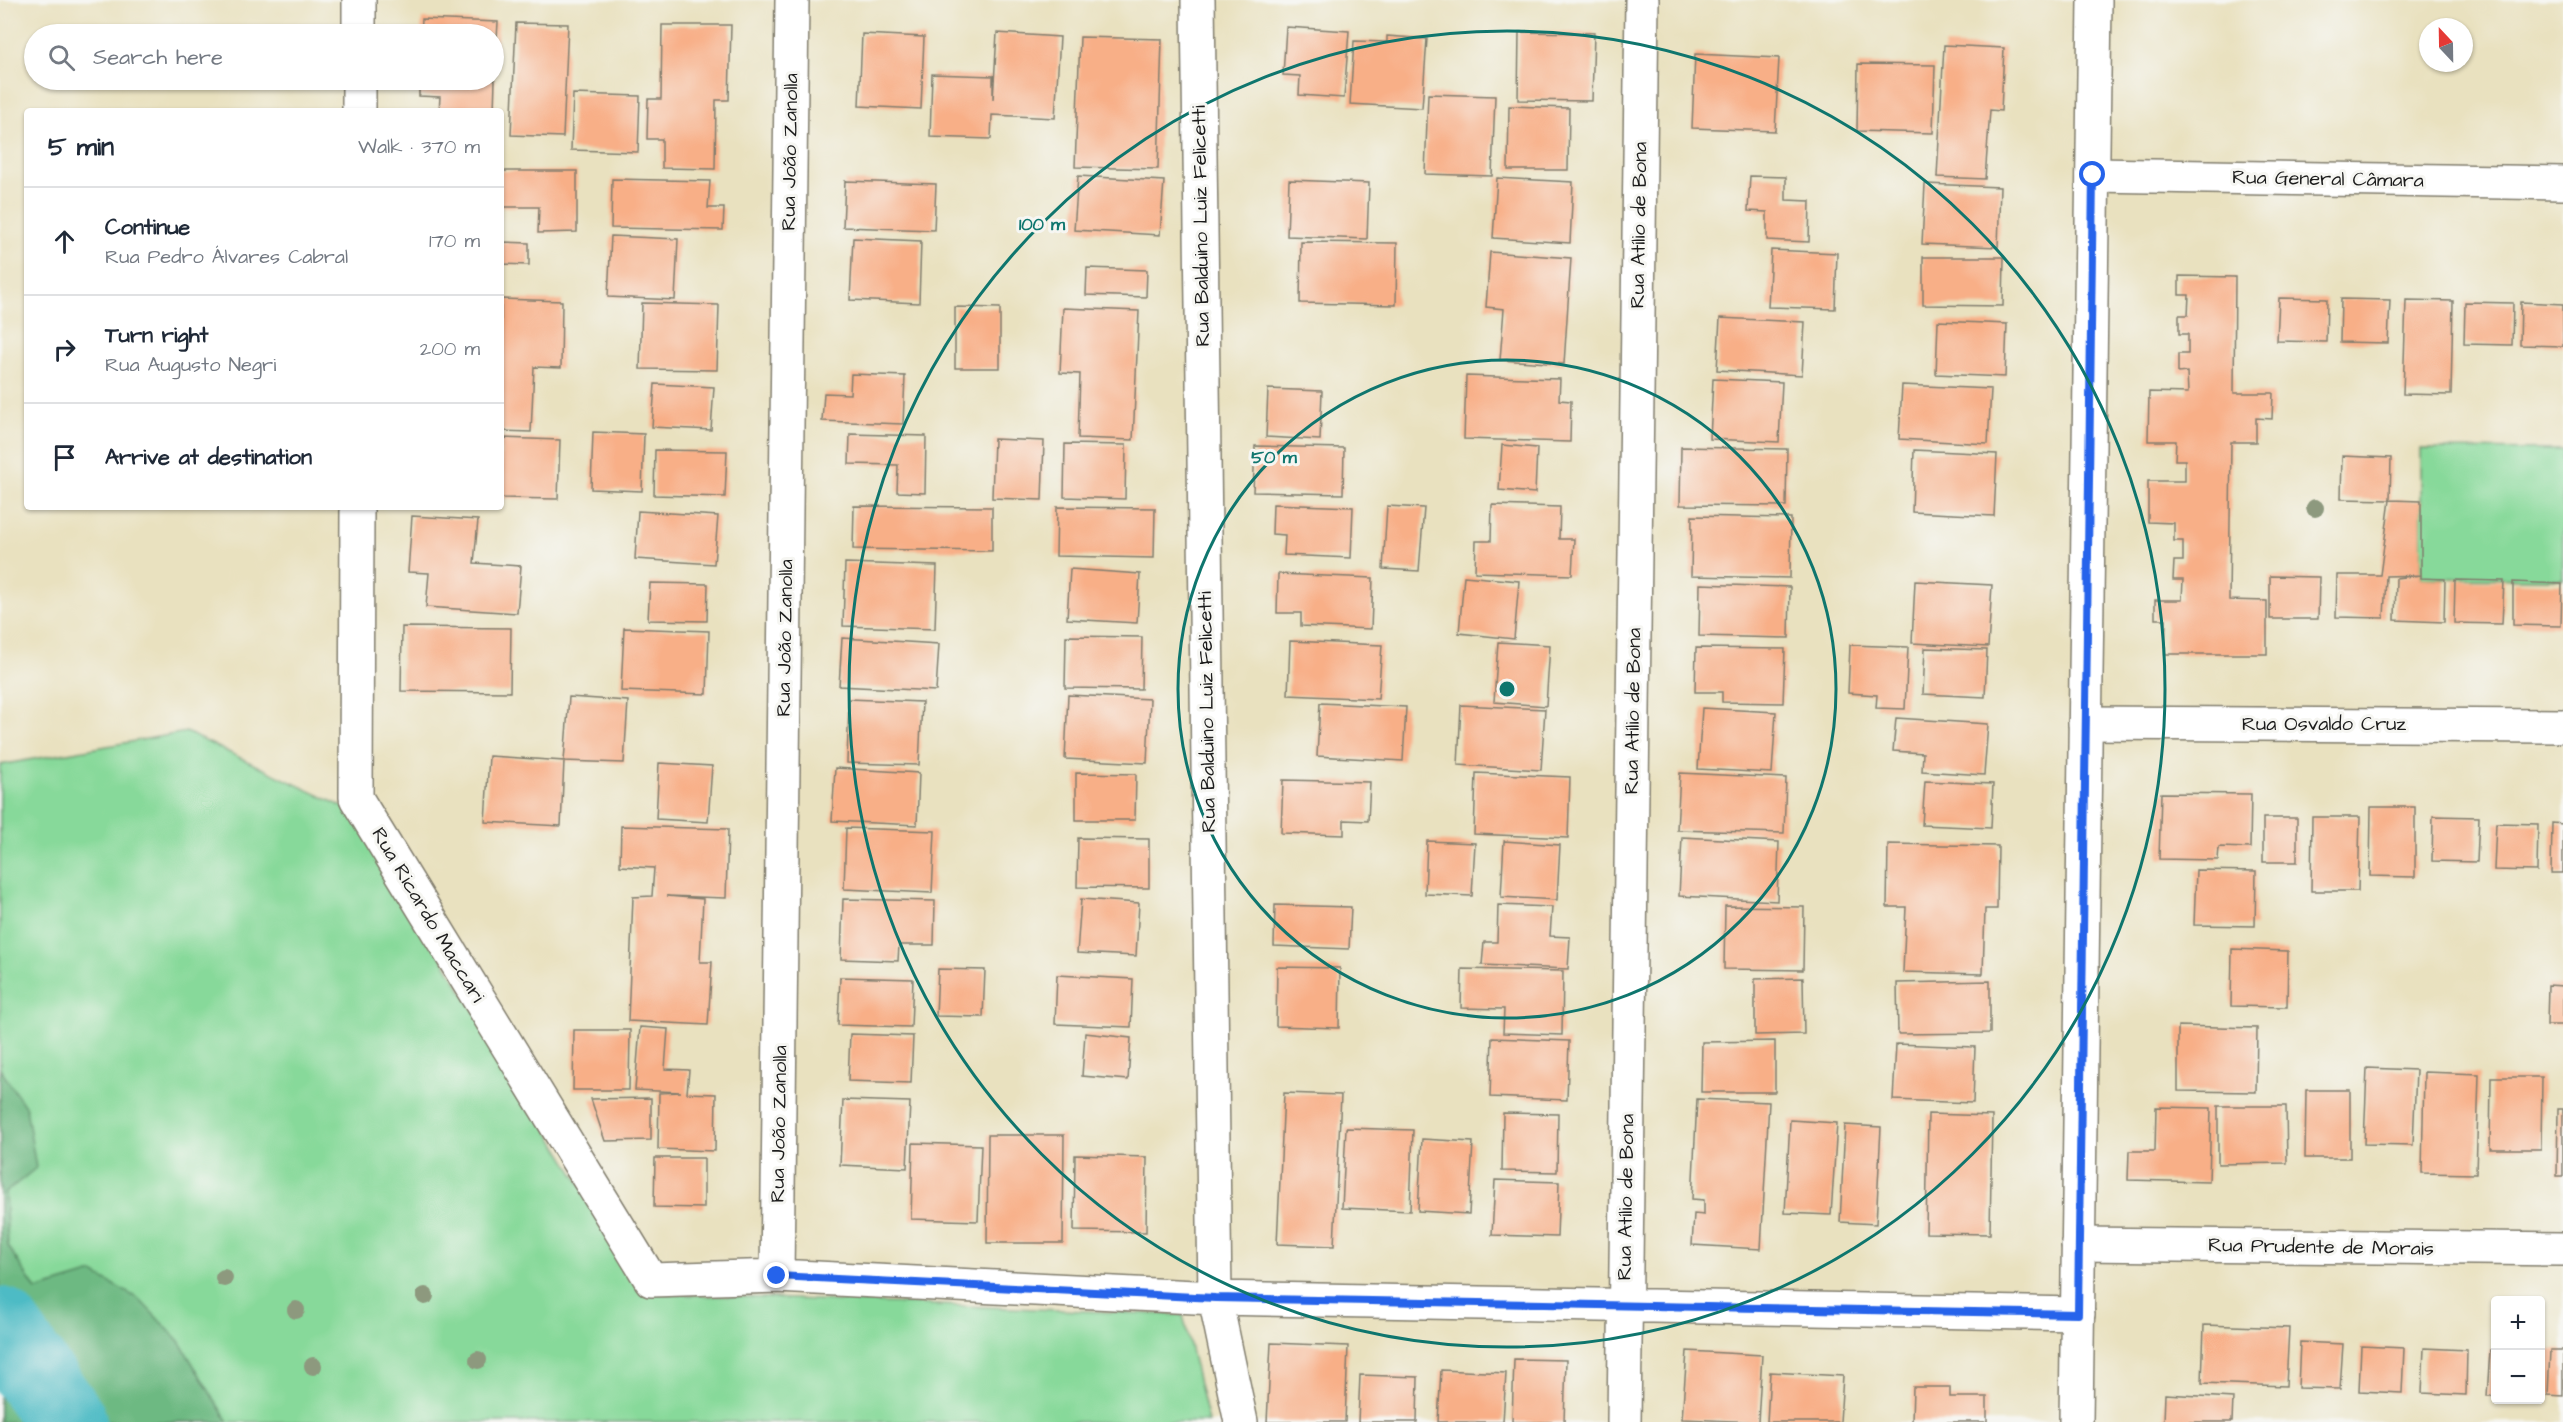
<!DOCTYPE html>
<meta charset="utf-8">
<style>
:root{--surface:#fff;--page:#f6f6f7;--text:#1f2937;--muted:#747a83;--line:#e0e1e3}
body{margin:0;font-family:"Architects Daughter",sans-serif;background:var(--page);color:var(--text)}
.controls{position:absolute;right:18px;bottom:18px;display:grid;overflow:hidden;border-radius:6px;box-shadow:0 2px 4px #0004}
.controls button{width:54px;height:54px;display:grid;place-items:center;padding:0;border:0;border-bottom:2px solid var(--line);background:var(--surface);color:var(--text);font:30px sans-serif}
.compass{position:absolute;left:2419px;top:18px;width:54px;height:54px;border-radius:50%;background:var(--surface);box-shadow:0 2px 4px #0004;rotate:338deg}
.stop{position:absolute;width:18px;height:18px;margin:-14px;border:4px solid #2563eb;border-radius:50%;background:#fff}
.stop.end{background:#2563eb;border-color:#fff;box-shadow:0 2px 6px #0008}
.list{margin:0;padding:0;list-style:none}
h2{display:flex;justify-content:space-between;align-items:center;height:78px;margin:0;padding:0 24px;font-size:26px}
h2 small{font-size:20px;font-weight:400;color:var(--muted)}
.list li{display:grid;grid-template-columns:39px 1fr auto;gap:18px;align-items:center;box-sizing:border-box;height:108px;padding:0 24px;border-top:2px solid var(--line)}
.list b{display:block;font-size:22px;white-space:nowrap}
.list p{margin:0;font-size:20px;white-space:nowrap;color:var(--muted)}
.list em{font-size:20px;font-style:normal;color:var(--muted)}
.icon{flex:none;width:33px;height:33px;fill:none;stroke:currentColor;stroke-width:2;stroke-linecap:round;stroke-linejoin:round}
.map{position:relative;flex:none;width:2563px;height:1422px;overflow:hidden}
.search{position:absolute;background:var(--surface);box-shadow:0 2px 4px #0004;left:24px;top:24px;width:480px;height:66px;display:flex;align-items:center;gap:15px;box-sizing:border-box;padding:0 21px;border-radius:33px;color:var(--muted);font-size:22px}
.panel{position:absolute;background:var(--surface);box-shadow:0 2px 4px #0004;left:24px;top:108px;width:480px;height:402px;border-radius:6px}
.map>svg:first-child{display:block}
.green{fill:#87d99a;stroke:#527a5b;stroke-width:1.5}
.forest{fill:#6db982;stroke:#446a4f;stroke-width:1.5}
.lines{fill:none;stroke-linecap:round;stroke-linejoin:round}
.river{stroke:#4dbbc5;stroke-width:80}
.building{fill:#f8af87}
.minor-casing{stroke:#827e6e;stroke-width:36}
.tertiary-casing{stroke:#827e6e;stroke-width:36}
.minor{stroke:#fff;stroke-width:33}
.tertiary{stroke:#fff;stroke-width:33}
.tree{fill:#8d997e}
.route{stroke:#2563eb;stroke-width:8}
.ring{fill:none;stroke:#0f766e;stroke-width:3}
.labels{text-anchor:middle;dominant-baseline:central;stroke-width:6;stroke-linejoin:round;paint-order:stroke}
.street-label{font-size:20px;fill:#1c1c1c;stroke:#f6f6f2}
.centre{fill:#0f766e;stroke:#f6f6f2;stroke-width:3}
.ring-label{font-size:18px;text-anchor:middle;font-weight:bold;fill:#0f766e;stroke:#f6f6f2;stroke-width:6;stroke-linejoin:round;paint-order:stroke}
</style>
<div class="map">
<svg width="2563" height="1422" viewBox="0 0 2563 1422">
<rect width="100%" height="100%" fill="#f6f6f2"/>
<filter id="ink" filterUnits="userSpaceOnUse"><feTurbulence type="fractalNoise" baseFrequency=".0167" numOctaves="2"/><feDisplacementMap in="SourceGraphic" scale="12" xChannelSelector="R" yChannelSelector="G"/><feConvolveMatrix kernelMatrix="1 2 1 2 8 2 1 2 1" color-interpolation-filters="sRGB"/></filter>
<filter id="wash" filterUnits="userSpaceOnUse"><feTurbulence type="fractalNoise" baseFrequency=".008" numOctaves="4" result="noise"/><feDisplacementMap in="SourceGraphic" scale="24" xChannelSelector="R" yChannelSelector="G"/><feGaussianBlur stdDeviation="1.35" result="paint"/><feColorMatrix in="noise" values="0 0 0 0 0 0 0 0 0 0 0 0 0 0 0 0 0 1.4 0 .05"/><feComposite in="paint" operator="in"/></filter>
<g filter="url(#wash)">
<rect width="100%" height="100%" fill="#e9e1bf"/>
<path class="green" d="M 2421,449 L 2563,450 L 2563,579 L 2421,578 Z
M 186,732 L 352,811 L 647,1293 L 1183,1315 L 1208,1422 L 0,1422 L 0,765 Z"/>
<path class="forest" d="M 0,1069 L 26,1108 L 36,1168 L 5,1193 L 8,1246 L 36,1290 L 93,1273 L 139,1299 L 179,1341 L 228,1422 L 0,1422 Z"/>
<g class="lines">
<path class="river" d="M 0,1327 L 67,1422"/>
</g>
<g id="blocks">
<path class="building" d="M 422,19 L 498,22 L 495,74 L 494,74 L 494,34 L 421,34 Z
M 516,23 L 568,24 L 563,137 L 511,135 Z
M 662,25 L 731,25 L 729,100 L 716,100 L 715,169 L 662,168 L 662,139 L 647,139 L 648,99 L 661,99 Z
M 1286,27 L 1349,31 L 1344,98 L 1299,95 L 1300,76 L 1283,75 Z
M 1519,32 L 1594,33 L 1592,101 L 1518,100 Z
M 997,33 L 1060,37 L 1055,118 L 992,115 L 991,139 L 930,137 L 932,74 L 993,76 L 993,100 Z
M 862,34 L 924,37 L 921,109 L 859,106 Z
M 1387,36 L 1427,39 L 1422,108 L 1350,104 L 1354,41 L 1387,42 Z
M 1080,37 L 1162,39 L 1158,169 L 1075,167 Z
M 1944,45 L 2004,48 L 2001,111 L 1990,110 L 1985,179 L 1937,177 Z
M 1695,54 L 1779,58 L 1775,131 L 1692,128 Z
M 1858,64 L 1935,65 L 1933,133 L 1857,131 Z
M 419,80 L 495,80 L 494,111 L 439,111 L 440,97 L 419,96 Z
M 573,94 L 640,96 L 638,152 L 571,150 Z
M 1428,94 L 1495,96 L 1492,176 L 1425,174 Z
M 1509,106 L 1569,108 L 1568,170 L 1508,170 Z
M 501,171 L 577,171 L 577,232 L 538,233 L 539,207 L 501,207 Z
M 1078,176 L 1164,181 L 1160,235 L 1074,230 Z
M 1750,176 L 1786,177 L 1786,200 L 1810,201 L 1809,242 L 1767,240 L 1767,212 L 1748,211 Z
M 1497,178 L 1573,182 L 1570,243 L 1493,238 Z
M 612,179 L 710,181 L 708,208 L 724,208 L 723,230 L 611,228 Z
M 1289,180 L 1369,183 L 1367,239 L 1287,236 Z
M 845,181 L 936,184 L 934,230 L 843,227 Z
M 1925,184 L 2000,187 L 1998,247 L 1922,244 Z
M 611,236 L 678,239 L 675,300 L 608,297 Z
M 853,238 L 921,241 L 919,303 L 850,300 Z
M 501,242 L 529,243 L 529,265 L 501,264 Z
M 1301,242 L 1397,243 L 1396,305 L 1300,303 Z
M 1771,250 L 1837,253 L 1835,309 L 1768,307 Z
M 1490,252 L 1571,258 L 1564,364 L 1500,360 L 1504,309 L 1486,307 Z
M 1923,257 L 2004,257 L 2003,306 L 1923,305 Z
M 1087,268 L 1147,270 L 1146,297 L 1086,295 Z
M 2179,276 L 2235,277 L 2234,393 L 2273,393 L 2272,419 L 2256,418 L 2256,442 L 2231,442 L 2229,600 L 2267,601 L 2267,654 L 2165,654 L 2166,619 L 2155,619 L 2155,600 L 2182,600 L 2183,580 L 2173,580 L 2174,561 L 2183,561 L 2183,541 L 2174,541 L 2174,523 L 2148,522 L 2148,481 L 2185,481 L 2185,460 L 2175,460 L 2176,441 L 2148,441 L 2149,392 L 2188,393 L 2187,372 L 2178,373 L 2178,354 L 2188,354 L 2188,334 L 2179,334 L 2179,315 L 2188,315 L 2189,295 L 2179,295 Z
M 2279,298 L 2327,299 L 2326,342 L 2277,341 Z
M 501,299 L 562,301 L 561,368 L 534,367 L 531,432 L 501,431 Z
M 2341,299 L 2390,300 L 2388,343 L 2340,342 Z
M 2406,300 L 2453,301 L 2451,395 L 2403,394 Z
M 2465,302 L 2513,303 L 2512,345 L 2464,344 Z
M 2521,302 L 2563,304 L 2563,346 L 2520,345 Z
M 642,303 L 719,305 L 717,370 L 640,369 Z
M 955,307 L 1000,308 L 1000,368 L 955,368 Z
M 1063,308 L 1139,311 L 1133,440 L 1078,438 L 1080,374 L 1060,373 Z
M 1720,318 L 1805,322 L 1802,375 L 1717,370 Z
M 1938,321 L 2007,324 L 2005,377 L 1936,374 Z
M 851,374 L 905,376 L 903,424 L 822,421 L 824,393 L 850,394 Z
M 1466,376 L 1560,379 L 1559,400 L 1571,401 L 1570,442 L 1464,439 Z
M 1713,379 L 1782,382 L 1779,442 L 1710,439 Z
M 655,384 L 714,387 L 711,430 L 652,427 Z
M 1902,385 L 1991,389 L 1988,444 L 1899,439 Z
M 1268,389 L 1322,391 L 1320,440 L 1266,437 Z
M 593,432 L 644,434 L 642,491 L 591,489 Z
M 850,434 L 926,436 L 925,493 L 897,492 L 898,465 L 849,464 Z
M 501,438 L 560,440 L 558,499 L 501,498 Z
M 994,439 L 1044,441 L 1042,500 L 992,498 Z
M 1065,444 L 1126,445 L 1125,499 L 1064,497 Z
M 1502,445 L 1537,448 L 1535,493 L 1499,490 Z
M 1255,446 L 1344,448 L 1343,494 L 1253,492 Z
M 1681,447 L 1787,449 L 1786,506 L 1680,505 Z
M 655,450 L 727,451 L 725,497 L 654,495 Z
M 1914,450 L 1997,454 L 1994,516 L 1912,512 Z
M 2342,456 L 2391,458 L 2390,500 L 2341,499 Z
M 2390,500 L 2421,501 L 2421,575 L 2386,576 L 2384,618 L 2336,617 L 2337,575 L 2380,575 Z
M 1273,504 L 1353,507 L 1351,558 L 1284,555 L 1285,535 L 1272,534 Z
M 1492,505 L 1560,507 L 1559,539 L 1574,539 L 1572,575 L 1475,572 L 1476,541 L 1491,541 Z
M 854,506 L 992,507 L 992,551 L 853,549 Z
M 1387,506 L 1424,508 L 1419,571 L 1383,569 Z
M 1057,507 L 1155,508 L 1154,558 L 1056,556 Z
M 638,511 L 718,516 L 714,564 L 635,559 Z
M 412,516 L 478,520 L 474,563 L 521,566 L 517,613 L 426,607 L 429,573 L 408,572 Z
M 1692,516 L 1791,518 L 1790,578 L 1691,576 Z
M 845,563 L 937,566 L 935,629 L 843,626 Z
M 1070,569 L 1140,574 L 1137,623 L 1067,619 Z
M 1278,574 L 1373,578 L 1371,629 L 1301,626 L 1301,613 L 1277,613 Z
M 2421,575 L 2421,578 L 2445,579 L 2444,622 L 2395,620 L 2396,578 Z
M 1464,576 L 1519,581 L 1514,639 L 1459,633 Z
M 2270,576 L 2319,577 L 2318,619 L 2270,619 Z
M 2455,580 L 2504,581 L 2502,624 L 2454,623 Z
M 1915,581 L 1992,585 L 1988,647 L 1912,643 Z
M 2513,582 L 2562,584 L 2561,626 L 2513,625 Z
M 650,583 L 708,584 L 707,621 L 648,620 Z
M 1700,584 L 1790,587 L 1789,638 L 1699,636 Z
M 402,627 L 511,628 L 510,692 L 401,691 Z
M 624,628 L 709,631 L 707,694 L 621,691 Z
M 1066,636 L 1142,637 L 1141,689 L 1065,688 Z
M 842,638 L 939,644 L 936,691 L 839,686 Z
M 1290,641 L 1382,645 L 1378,699 L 1288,695 Z
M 1498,642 L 1550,645 L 1546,706 L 1494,702 Z
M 1850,645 L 1908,647 L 1905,709 L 1876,708 L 1877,695 L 1848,693 Z
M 1696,648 L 1785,649 L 1783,703 L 1722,702 L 1722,692 L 1695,692 Z
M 1925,648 L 1987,650 L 1985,697 L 1923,694 Z
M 1068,695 L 1150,699 L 1147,763 L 1065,759 Z
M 569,697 L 628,701 L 624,763 L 564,761 Z
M 849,699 L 922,702 L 919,765 L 847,763 Z
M 1320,703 L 1406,707 L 1403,761 L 1317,756 Z
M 1461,705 L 1545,709 L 1541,770 L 1458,765 Z
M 1702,708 L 1776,712 L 1772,773 L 1698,769 Z
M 1896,718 L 1988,724 L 1984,775 L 1922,771 L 1923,753 L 1893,751 Z
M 489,756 L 564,761 L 561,826 L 485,822 Z
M 659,763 L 712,766 L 708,822 L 656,819 Z
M 835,768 L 919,773 L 917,825 L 832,821 Z
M 1076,773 L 1136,774 L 1135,820 L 1076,820 Z
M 1476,773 L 1570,777 L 1568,838 L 1474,834 Z
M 1680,773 L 1786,778 L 1784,833 L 1677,830 Z
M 1283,780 L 1370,782 L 1368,821 L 1344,820 L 1344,835 L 1281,833 Z
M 1925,781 L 1993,784 L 1991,828 L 1922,825 Z
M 2161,793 L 2251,794 L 2250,848 L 2219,847 L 2218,860 L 2159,859 Z
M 2371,807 L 2415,807 L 2415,877 L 2370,876 Z
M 2433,816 L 2479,817 L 2477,862 L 2432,861 Z
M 2312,817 L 2360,817 L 2358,891 L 2311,891 Z
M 2263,818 L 2297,818 L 2297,862 L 2263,862 Z
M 2496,823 L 2538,824 L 2537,871 L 2494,870 Z
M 2552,823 L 2563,824 L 2563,873 L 2551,873 Z
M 621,826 L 728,829 L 726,898 L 667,896 L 703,899 L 700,962 L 712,962 L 708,1025 L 628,1021 L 633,897 L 652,896 L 654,868 L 620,866 Z
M 846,828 L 935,831 L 932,893 L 844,889 Z
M 1682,837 L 1779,842 L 1777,901 L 1679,896 Z
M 1078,838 L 1149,839 L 1149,888 L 1077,887 Z
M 1427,841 L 1475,843 L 1472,896 L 1425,894 Z
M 1504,841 L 1560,845 L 1557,900 L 1501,897 Z
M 1888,844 L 1998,846 L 1997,909 L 1985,909 L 1983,974 L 1903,972 L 1906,907 L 1887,907 Z
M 2196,870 L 2256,871 L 2255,926 L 2194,925 Z
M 843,899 L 935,901 L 934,945 L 899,945 L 898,961 L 841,959 Z
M 1081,899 L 1139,903 L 1136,956 L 1077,953 Z
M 1275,905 L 1351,907 L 1349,949 L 1274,946 Z
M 1498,905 L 1552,907 L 1550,936 L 1570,937 L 1568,969 L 1482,965 L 1484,942 L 1497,942 Z
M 1725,906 L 1804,907 L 1803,970 L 1724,969 Z
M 2232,949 L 2288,951 L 2287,1007 L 2231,1006 Z
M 1277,967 L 1340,968 L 1339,1028 L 1276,1026 Z
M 938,969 L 985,970 L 983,1017 L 936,1016 Z
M 1462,969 L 1563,971 L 1562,1035 L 1503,1033 L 1504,1009 L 1461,1008 Z
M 1057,975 L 1133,979 L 1131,1027 L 1055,1024 Z
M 840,977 L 913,979 L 911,1027 L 838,1025 Z
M 1803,978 L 1804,1034 L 1755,1035 L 1755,979 Z
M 1990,981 L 1990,1033 L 1898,1034 L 1897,983 Z
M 2548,985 L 2563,986 L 2563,1025 L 2547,1025 Z
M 2178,1026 L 2257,1028 L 2256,1092 L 2178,1091 Z
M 640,1027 L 668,1029 L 665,1069 L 689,1070 L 687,1093 L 716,1094 L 715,1151 L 658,1149 L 659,1093 L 681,1092 L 635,1090 Z
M 574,1030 L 630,1030 L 629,1090 L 573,1090 Z
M 1085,1033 L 1131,1038 L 1128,1080 L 1082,1076 Z
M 850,1034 L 913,1036 L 911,1083 L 848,1081 Z
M 1492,1038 L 1569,1041 L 1567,1100 L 1490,1097 Z
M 1775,1041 L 1775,1092 L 1701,1092 L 1702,1042 Z
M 1896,1044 L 1975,1047 L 1973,1103 L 1893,1100 Z
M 2367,1068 L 2416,1070 L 2413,1145 L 2364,1144 Z
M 2424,1072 L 2479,1074 L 2476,1174 L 2422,1173 Z
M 2491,1077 L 2542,1077 L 2541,1149 L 2490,1149 Z
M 2306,1090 L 2350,1090 L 2350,1158 L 2305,1158 Z
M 1284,1093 L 1341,1095 L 1334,1246 L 1277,1244 Z
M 651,1098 L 651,1140 L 605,1141 L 591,1099 Z
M 1697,1099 L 1769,1102 L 1761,1249 L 1692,1245 L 1694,1214 L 1704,1215 L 1704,1200 L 1692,1199 Z
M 843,1100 L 910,1102 L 907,1168 L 840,1165 Z
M 2218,1106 L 2286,1106 L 2287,1163 L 2218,1164 Z
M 2156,1107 L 2211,1108 L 2209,1182 L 2128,1180 L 2129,1151 L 2155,1151 Z
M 2558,1109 L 2563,1109 L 2563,1176 L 2557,1176 Z
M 1503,1113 L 1558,1114 L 1557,1172 L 1502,1171 Z
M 1928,1114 L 1992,1116 L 1990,1234 L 1926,1233 Z
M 1790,1120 L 1837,1123 L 1831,1215 L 1785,1213 Z
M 1845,1125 L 1881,1127 L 1876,1224 L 1840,1222 Z
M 1346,1128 L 1413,1130 L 1410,1211 L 1342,1208 Z
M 988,1135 L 1064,1135 L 1063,1243 L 987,1243 Z
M 1422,1139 L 1473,1142 L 1469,1214 L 1418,1211 Z
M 913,1143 L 981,1145 L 978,1221 L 911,1219 Z
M 1075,1155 L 1147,1157 L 1146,1232 L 1074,1231 Z
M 655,1158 L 704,1158 L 704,1208 L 654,1207 Z
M 1495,1180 L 1559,1182 L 1557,1237 L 1492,1235 Z
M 2204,1325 L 2289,1328 L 2286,1386 L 2202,1383 Z
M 2300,1342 L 2343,1344 L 2340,1389 L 2298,1388 Z
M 1271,1343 L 1348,1346 L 1345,1422 L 1267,1422 Z
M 2361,1346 L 2404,1348 L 2402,1393 L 2359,1391 Z
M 2424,1348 L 2467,1350 L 2466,1395 L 2422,1393 Z
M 2490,1350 L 2496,1350 L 2496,1396 L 2487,1396 Z
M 2550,1350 L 2563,1350 L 2563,1396 L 2548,1395 Z
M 1687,1351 L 1762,1355 L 1758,1422 L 1682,1419 Z
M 1514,1359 L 1566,1360 L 1564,1422 L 1512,1422 Z
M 1441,1370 L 1506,1373 L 1503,1422 L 1438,1422 Z
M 1770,1372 L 1843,1376 L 1840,1422 L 1767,1422 Z
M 1360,1375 L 1418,1377 L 1417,1422 L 1358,1422 Z
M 1913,1387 L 1950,1387 L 1950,1397 L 1987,1397 L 1987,1422 L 1912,1422 Z
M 2165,1394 L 2233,1398 L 2232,1422 L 2164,1422 Z"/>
</g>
</g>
<g filter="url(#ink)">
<use href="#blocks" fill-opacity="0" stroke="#827e6e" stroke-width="1.5"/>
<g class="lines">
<g class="minor-casing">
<path id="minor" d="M 1198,0 L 1215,1298 L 1241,1422
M 359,34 L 359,0
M 359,111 L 359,80
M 2093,175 L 2563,183
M 357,507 L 356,798 L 651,1280 L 777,1276 L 1215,1298 L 2078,1314
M 2085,723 L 2563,726
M 2078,1244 L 2563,1249
M 777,1276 L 792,0
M 1624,1422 L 1642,0"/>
</g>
<g class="tertiary-casing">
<path id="tertiary" d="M 2076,1422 L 2095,0"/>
</g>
<use href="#minor" class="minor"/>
<use href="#tertiary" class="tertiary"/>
</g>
<g class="tree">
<circle cx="2315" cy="508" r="9"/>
<circle cx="224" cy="1278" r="9"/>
<circle cx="425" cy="1296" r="9"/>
<circle cx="296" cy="1310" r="9"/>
<circle cx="478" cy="1360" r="9"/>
<circle cx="313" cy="1366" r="9"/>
</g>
</g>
<g class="lines" filter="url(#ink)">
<path class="route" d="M 777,1276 L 1215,1298 L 2078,1314 L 2093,175"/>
</g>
<g class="ring">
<circle cx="1507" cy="689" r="329"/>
<circle cx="1507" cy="689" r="658"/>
</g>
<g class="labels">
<g class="street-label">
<text transform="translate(790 152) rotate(-89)">Rua João Zanolla</text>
<text transform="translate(2328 179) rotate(1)">Rua General Câmara</text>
<text transform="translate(1639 225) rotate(-89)">Rua Atílio de Bona</text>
<text transform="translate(1201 226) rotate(-91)">Rua Balduino Luiz Felicetti</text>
<text transform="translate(785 638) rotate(-89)">Rua João Zanolla</text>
<text transform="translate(1633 711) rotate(-89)">Rua Atílio de Bona</text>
<text transform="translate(1207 712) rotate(-91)">Rua Balduino Luiz Felicetti</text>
<text x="2324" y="724">Rua Osvaldo Cruz</text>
<text transform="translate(428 915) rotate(59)">Rua Ricardo Maccari</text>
<text transform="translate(779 1124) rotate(-89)">Rua João Zanolla</text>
<text transform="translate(1626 1197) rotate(-89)">Rua Atílio de Bona</text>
<text transform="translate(2321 1247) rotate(1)">Rua Prudente de Morais</text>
</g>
</g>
<circle cx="1507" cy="689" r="9" class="centre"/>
<g class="ring-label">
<text x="1042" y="230">100 m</text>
<text x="1274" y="463">50 m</text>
</g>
</svg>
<div class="controls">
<button>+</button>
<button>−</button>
</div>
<svg class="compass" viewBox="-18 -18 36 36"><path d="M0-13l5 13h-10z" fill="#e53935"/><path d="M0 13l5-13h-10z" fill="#747a83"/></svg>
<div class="stop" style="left:2093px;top:175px"></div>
<div class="stop end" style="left:777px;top:1276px"></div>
<div class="search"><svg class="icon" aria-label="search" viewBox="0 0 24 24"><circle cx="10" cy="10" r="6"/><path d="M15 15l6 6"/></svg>Search here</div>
<section class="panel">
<h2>5 min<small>Walk · 370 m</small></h2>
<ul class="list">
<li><svg class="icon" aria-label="ahead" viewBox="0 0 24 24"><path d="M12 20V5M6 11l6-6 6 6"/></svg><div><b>Continue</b><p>Rua Pedro Álvares Cabral</p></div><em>170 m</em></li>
<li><svg class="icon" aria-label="right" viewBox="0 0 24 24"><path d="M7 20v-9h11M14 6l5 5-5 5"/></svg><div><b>Turn right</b><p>Rua Augusto Negri</p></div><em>200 m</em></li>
<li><svg class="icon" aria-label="arrive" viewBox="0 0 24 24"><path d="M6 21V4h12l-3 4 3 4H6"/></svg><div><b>Arrive at destination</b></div></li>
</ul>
</section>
</div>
